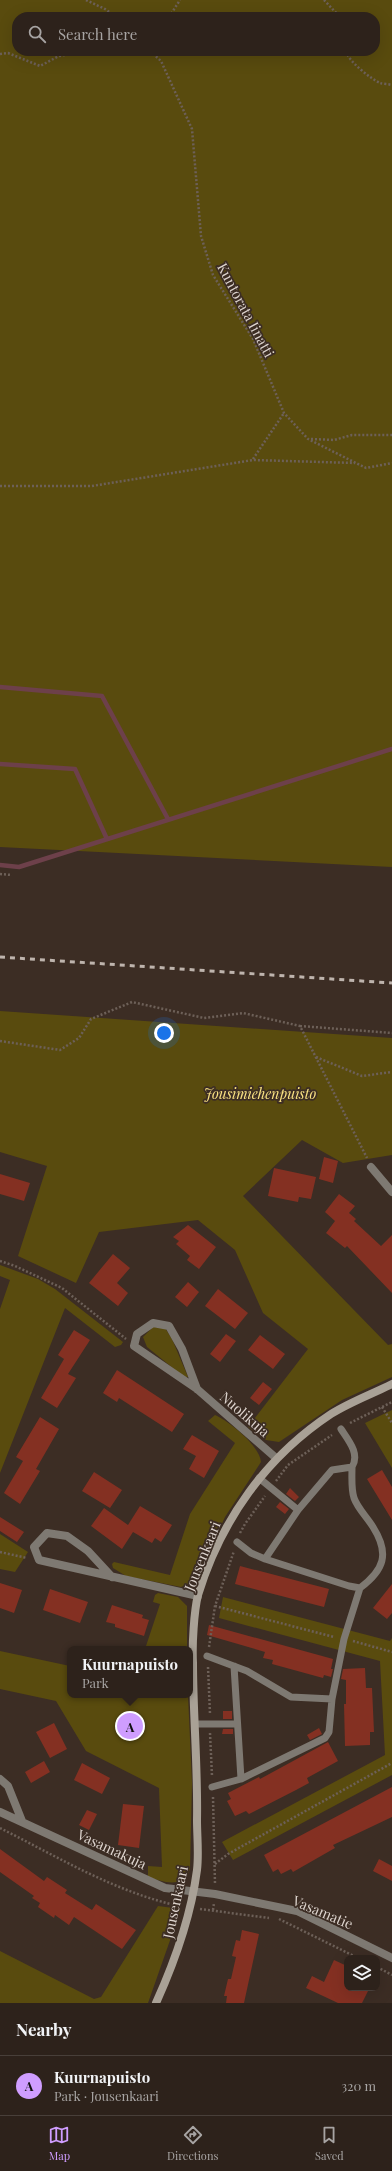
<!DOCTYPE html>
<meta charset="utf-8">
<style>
:root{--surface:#2d221b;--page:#392f28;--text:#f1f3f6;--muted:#a7a4a3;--line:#483f3a;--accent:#cf9dff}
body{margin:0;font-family:"Playfair Display",serif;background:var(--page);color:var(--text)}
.controls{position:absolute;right:12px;bottom:12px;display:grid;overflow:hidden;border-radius:8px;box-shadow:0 4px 16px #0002}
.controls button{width:36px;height:36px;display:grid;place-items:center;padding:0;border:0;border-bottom:1px solid var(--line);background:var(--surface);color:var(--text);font:20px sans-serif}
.you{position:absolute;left:164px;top:1033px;width:14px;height:14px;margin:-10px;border:3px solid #fff;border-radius:50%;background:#1a73e8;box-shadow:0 0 0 6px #1a73e833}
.badge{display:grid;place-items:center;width:26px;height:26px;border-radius:50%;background:var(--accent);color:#111;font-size:13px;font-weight:700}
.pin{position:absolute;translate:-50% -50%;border:2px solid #fff;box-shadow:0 1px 4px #0006}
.popup{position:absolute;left:67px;top:1646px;width:126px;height:52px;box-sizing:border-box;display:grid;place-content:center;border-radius:8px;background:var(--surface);filter:drop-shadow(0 1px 3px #0005);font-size:13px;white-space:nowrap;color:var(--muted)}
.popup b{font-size:15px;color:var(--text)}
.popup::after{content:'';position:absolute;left:50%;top:100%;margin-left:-8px;border:8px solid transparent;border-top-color:var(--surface)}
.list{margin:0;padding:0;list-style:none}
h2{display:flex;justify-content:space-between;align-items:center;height:52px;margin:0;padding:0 16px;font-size:17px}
h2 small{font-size:13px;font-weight:400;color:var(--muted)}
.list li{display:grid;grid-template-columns:26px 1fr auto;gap:12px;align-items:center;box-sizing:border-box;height:60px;padding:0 16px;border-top:1px solid var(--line)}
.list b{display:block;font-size:15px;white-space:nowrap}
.list p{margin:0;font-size:13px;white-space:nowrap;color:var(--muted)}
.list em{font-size:13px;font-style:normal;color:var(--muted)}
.icon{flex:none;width:22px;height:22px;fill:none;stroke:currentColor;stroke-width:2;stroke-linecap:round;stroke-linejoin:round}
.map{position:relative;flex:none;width:392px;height:2003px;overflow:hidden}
.search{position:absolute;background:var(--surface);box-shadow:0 4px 16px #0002;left:12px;right:12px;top:12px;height:44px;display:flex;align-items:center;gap:10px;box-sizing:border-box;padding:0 14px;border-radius:16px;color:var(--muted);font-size:15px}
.sheet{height:112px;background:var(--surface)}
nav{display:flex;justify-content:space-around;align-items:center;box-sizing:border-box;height:56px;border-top:1px solid var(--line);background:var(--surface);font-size:11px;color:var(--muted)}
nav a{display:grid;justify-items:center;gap:2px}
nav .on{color:var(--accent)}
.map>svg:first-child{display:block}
.green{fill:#594b0e;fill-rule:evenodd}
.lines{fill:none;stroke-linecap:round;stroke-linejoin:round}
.stream{stroke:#6d404a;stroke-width:4.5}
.building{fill:#843022}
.path{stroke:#6d6058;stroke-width:2.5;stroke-dasharray:2 2;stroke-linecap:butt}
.lane{stroke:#7e7972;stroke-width:7}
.street{stroke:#7e7972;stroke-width:8}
.secondary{stroke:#a9a196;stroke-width:8}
.rail{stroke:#beb4ad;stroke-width:3;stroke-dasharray:5 5;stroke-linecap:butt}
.labels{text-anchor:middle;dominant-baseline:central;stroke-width:3.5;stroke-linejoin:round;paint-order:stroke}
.street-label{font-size:14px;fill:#ddd4ce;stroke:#3c2d24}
.park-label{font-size:14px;font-style:italic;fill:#fbe383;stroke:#3c2d24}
</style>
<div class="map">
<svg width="392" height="2003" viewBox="0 0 392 2003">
<rect width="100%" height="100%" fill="#3c2d24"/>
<path class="green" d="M 0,0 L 392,0 L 392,867 L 0,847 ZM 17,17 L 375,17 L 375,51 L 17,51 Z
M 0,1011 L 392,1038 L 392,1155 L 343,1163 L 302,1140 L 243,1196 L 388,1345 L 392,1344 L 392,1377 L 342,1400 L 279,1442 L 266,1440 L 248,1427 L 308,1349 L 263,1313 L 235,1250 L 198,1220 L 99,1232 L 76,1283 L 18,1256 L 47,1166 L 0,1152 Z
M 0,1265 L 38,1279 L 55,1289 L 123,1342 L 121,1345 L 115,1347 L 65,1308 L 0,1473 L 0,1309 L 10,1280 L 0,1276 Z
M 153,1327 L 165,1328 L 172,1339 L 188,1377 L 184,1377 L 147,1347 L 143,1337 Z
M 392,1410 L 392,1468 L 365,1423 Z
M 215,1415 C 229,1421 260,1446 261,1462 L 225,1517 L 198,1576 L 193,1582 L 181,1587 L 126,1576 L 113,1568 L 112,1564 L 114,1562 L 170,1575 L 190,1514 L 235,1443 L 208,1421 Z
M 0,1534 L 28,1552 L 15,1572 L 0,1569 Z
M 158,1593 L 178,1597 L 187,1606 L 187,1649 L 145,1649 L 160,1604 L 153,1602 L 155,1595 Z
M 223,1597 L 390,1641 L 392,1638 L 392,1775 L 233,1860 L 222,1842 L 385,1755 L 380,1661 L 219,1618 Z
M 0,1651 L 70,1666 L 70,1695 L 188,1695 L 192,1783 L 190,1869 C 184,1889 163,1882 148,1877 L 148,1866 L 162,1867 L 159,1788 L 86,1751 L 56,1701 L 0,1689 Z
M 158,1906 L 181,1909 L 148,2003 L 0,2003 L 0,1951 L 94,1999 L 101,1997 Z"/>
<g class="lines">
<path class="stream" d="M 0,687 L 102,696 L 168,819
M 0,764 L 75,769 L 107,839
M 0,865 L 19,867 L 392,749"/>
</g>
<path class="building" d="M 324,1157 L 338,1161 L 333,1183 L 319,1179 Z
M 274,1168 L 316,1177 L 311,1199 L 299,1197 L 298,1202 L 268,1196 Z
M 0,1174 L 30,1183 L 24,1201 L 0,1194 Z
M 339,1194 L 355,1206 L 349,1213 L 356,1219 L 354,1221 L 381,1246 L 392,1235 L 392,1293 L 347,1246 L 345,1248 L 326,1233 L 335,1221 L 325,1212 Z
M 188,1225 L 216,1247 L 199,1269 L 187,1260 L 190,1256 L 176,1244 L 179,1241 L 173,1237 Z
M 113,1254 L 130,1268 L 117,1283 L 128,1293 L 118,1306 L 89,1283 Z
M 188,1282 L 199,1292 L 187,1307 L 175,1297 Z
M 218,1289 L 248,1313 L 235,1329 L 205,1306 Z
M 74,1330 L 90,1340 L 68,1374 L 76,1378 L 57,1408 L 41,1398 L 64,1359 L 58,1355 Z
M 226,1334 L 236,1341 L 220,1362 L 210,1354 Z
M 260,1335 L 285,1354 L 273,1369 L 248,1350 Z
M 117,1370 L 184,1414 L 172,1432 L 119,1398 L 117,1402 L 103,1393 Z
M 263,1382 L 272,1389 L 259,1405 L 250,1398 Z
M 40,1417 L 59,1429 L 36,1469 L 40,1471 L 20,1504 L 4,1493 L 23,1461 L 16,1457 Z
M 192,1435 L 219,1451 L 204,1478 L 189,1469 L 196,1456 L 183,1449 Z
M 382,1470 L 392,1487 L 392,1520 L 367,1479 Z
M 94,1472 L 122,1490 L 110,1508 L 82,1491 Z
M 290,1488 L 299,1497 L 295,1501 L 286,1494 Z
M 280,1502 L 289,1509 L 285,1514 L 276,1507 Z
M 140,1506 L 172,1525 L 161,1542 L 155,1538 L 152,1543 L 133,1532 L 122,1549 L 91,1526 L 104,1508 L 128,1525 Z
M 0,1517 L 24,1532 L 17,1542 L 0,1531 Z
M 240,1566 L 329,1589 L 324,1607 L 235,1584 Z
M 0,1583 L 22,1590 L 14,1613 L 0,1608 Z
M 392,1584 L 392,1613 L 387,1619 L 373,1608 Z
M 50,1589 L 88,1602 L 80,1623 L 43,1610 Z
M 112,1605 L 143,1615 L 142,1618 L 149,1620 L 144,1636 L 115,1627 L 115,1624 L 106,1622 Z
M 209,1625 L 333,1659 L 331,1669 L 333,1669 L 331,1677 L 324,1675 L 323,1678 L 272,1664 L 273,1660 L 263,1658 L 265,1652 L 207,1635 Z
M 365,1668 L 366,1688 L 372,1688 L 374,1732 L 370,1732 L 370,1745 L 345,1746 L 344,1704 L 346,1704 L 346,1680 L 341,1679 L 343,1669 Z
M 223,1711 L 232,1711 L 232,1719 L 223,1719 Z
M 54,1723 L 67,1749 L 50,1758 L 36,1732 Z
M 319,1728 L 322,1734 L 310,1740 L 307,1735 Z
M 223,1729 L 233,1729 L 233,1734 L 222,1734 Z
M 328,1742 L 338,1761 L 307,1778 L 309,1783 L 296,1790 L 249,1814 L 246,1811 L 235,1816 L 227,1801 L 231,1799 L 228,1793 L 259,1777 L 260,1779 Z
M 44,1761 L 50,1772 L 31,1783 L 25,1772 Z
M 82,1763 L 110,1778 L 102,1794 L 74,1780 Z
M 392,1787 L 392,1817 L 333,1845 L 335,1848 L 293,1872 L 291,1869 L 281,1874 L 278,1869 L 273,1872 L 264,1855 Z
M 123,1804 L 144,1806 L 139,1848 L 118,1845 Z
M 87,1810 L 97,1814 L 89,1830 L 79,1825 Z
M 0,1849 L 44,1881 L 47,1877 L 67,1890 L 65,1893 L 92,1910 L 96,1904 L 136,1930 L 122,1949 L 74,1917 L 69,1925 L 55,1915 L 54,1918 L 38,1907 L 40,1903 L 32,1898 L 34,1896 L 0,1872 Z
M 379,1859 L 392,1866 L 392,1881 L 373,1871 Z
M 242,1930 L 259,1934 L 244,2003 L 226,2003 L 227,1996 L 224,1996 L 228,1979 L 231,1979 L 236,1957 L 232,1956 L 236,1940 L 240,1941 Z
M 334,1960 L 347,1966 L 347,1988 L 361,1988 L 368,1991 L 362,2003 L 338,2003 L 306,1988 L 312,1976 L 324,1982 Z"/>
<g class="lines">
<path class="path" d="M 86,0 L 107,10 L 114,17
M 324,0 L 340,17
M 169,17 L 180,0
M 150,51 L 161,61 L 192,129 L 201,236 L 213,275 L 253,339 L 284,413 L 308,439 L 366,468 L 392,463
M 346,51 C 347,60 371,79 380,83 C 383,84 388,84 392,85
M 0,54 L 8,53 L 40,66 L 59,56 L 87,51
M 311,439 L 334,440 L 352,435 L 392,435
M 253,459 L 284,413
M 0,486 L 92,486 L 253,460 L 355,463
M 0,874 L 12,875
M 300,1026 L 392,1033
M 0,1041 L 60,1050 L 79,1038 L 91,1019 L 132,1002 L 204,1018 L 243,1013 L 300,1026 L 367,1158
M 316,1057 L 362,1076 L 392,1072
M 0,1261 L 15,1266 L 62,1288 L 126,1339
M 382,1407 L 392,1423
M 350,1423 L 392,1402
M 276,1481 L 288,1465 L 332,1435
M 240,1533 L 245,1524 L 265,1496
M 0,1552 L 27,1558
M 215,1606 L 334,1637
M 353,1641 L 392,1652
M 209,1647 L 215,1606 L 234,1551
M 208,1667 L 210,1714
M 210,1733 L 212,1776
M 213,1797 L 215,1884
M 0,1828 C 58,1857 115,1892 179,1906
M 215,1864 L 228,1854 L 392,1763
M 200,1909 L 269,1918
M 213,1910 L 214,1903
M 279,1919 L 358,1958
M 377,1967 L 392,1975"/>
<path class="lane" d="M 259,1478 L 298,1510
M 237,1542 L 251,1553 L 265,1559 L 298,1510 L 332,1470 L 352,1467 C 360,1454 349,1441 341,1429
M 265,1559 L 349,1586 L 360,1588 C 384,1570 390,1554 373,1527 C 367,1517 358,1509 354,1498 C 351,1489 352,1477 352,1467
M 207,1656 L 247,1671 L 291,1697 L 332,1699 L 329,1732 L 325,1738 L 241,1779 L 212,1787
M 234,1666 L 241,1779
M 332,1699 L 344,1639 L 360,1588
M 196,1724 L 237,1724"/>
<path class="street" d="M 371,1167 L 392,1192
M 197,1389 L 182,1349 L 169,1326 L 153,1323 L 137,1334 L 134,1346 L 197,1389 L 276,1458
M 112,1577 L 88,1551 L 67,1536 L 47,1533 L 34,1547 L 39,1560 L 198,1596
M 0,1779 L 8,1786 L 22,1821
M 0,1812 L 165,1888 L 215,1894 L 297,1911 L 392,1958"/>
<path class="secondary" d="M 156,2003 C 175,1961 191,1916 197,1870 C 199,1854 197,1836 197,1820 C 198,1767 193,1715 193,1663 C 192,1645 194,1611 198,1595 C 221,1520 266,1457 331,1414 C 350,1402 372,1394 392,1384"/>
<path class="rail" d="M 0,957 L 392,983"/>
</g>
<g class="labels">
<g class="street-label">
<text transform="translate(246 310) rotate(62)">Kuntorata Iinatti</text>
<text transform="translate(245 1414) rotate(41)">Nuolikuja</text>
<text transform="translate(202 1556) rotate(-68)">Jousenkaari</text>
<text transform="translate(112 1849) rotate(25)">Vasamakuja</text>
<text transform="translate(175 1902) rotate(-78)">Jousenkaari</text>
<text transform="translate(323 1912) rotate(23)">Vasamatie</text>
</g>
<g class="park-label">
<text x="260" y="1093">Jousimiehenpuisto</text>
</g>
</g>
</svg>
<div class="controls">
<button><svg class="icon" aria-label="layers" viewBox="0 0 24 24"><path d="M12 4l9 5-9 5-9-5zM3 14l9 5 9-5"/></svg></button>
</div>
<div class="you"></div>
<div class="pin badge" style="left:130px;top:1726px">A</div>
<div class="popup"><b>Kuurnapuisto</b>Park</div>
<div class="search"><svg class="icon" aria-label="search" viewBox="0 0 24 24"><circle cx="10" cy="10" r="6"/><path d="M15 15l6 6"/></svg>Search here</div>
</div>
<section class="sheet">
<h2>Nearby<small></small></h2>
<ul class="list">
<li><span class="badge">A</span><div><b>Kuurnapuisto</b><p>Park · Jousenkaari</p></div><em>320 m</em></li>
</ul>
</section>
<nav>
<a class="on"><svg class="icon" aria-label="map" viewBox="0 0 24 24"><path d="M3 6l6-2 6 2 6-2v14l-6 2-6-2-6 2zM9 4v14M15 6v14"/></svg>Map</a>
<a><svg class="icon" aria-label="directions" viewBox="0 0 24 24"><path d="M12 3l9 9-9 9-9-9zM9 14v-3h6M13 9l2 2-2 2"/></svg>Directions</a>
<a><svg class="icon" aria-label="saved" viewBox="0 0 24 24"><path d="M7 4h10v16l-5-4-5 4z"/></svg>Saved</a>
</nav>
